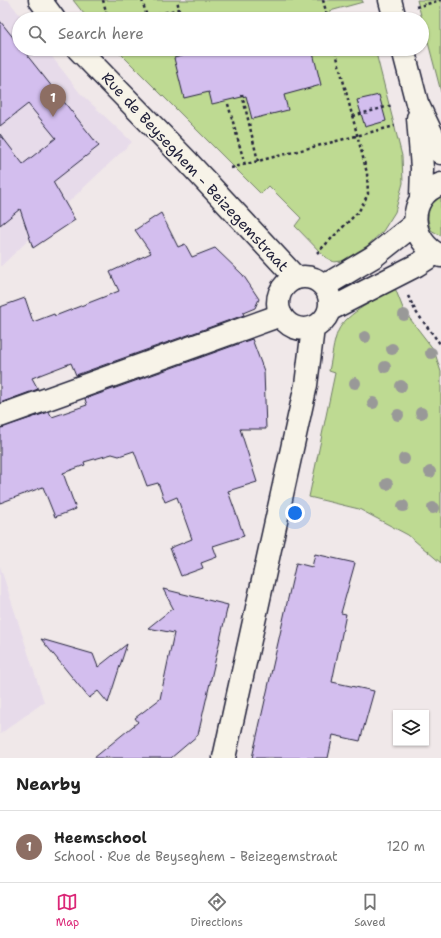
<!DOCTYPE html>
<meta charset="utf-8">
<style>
:root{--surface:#fff;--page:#f2f2f2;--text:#222;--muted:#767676;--line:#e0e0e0;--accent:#db2777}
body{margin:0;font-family:"Shantell Sans",sans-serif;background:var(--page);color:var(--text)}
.controls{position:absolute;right:12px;bottom:12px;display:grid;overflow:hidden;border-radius:0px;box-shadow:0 1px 3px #0004}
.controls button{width:36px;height:36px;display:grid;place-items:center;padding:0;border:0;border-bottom:1px solid var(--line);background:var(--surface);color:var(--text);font:20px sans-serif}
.you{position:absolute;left:295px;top:513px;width:14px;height:14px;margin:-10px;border:3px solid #fff;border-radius:50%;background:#1a73e8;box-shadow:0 0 0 6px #1a73e833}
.badge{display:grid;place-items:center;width:26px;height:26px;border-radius:50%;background:var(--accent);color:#fff;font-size:13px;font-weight:700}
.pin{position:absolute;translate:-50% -33px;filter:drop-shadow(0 1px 2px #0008)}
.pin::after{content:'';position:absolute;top:21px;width:14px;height:12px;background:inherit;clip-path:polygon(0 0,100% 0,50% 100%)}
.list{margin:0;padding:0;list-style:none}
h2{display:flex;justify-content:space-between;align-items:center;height:52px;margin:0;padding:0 16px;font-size:17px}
h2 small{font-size:13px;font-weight:400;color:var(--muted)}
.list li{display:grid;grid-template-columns:26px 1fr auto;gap:12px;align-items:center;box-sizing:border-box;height:72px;padding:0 16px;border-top:1px solid var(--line)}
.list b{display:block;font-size:15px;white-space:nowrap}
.list p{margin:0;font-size:13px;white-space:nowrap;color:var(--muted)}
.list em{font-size:13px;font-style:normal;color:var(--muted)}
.icon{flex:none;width:22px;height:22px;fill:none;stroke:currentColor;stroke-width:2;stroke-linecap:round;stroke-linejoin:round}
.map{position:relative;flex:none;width:441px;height:758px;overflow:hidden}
.search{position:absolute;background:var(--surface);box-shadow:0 1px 3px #0004;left:12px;right:12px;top:12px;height:44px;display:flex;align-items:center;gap:10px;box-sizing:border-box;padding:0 14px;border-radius:22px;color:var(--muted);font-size:15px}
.sheet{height:124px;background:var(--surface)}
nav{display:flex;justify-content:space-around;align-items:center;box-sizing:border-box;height:56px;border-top:1px solid var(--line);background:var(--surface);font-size:11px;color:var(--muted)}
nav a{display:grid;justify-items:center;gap:2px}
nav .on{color:var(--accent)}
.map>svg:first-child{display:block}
.built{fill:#e7dbea}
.grass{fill:#beda92;stroke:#707e66}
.building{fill:#d3beee;stroke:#22223b}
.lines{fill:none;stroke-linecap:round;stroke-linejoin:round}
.street-casing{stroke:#22223b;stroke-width:25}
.secondary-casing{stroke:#22223b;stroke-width:25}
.path{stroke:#22223b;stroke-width:2.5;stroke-dasharray:3 3;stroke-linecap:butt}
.street{stroke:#f7f3e8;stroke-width:22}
.secondary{stroke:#f7f3e8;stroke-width:22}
.tree{fill:#999998}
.labels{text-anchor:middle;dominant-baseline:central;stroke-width:3;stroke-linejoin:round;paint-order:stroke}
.street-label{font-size:15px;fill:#22223b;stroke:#f7f3e8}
</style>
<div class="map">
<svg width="441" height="758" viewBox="0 0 441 758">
<rect width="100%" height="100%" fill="#f0e8e9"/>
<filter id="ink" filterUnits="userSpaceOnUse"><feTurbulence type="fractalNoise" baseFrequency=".025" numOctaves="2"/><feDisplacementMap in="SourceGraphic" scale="8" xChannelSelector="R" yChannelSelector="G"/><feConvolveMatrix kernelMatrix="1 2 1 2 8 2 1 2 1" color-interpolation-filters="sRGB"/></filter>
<g filter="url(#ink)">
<path class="built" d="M 0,0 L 8,0 L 23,19 L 19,19 L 19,49 L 46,49 L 80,93 L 132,142 L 0,267 Z
M 0,566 L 44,702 L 0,734 Z"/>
<path class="grass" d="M 73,0 L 362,0 L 363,2 L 330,11 L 332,19 L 88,19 Z
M 417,0 L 441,0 L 441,92 Z
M 116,49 L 375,49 L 402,156 L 403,183 L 395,212 L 383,231 L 367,246 L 342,261 L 334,262 L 325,257 L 295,226 L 301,218 L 269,186 L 261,194 Z
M 441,191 L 441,236 L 431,230 C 424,213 431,204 441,191 Z
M 395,288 L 404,311 L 434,350 L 441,372 L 441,563 L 408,535 L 359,509 L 309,497 L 335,373 L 329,371 C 332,358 333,343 338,331 C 346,313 379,298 395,288 Z"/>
<path class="building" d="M 0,21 L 19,45 L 19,49 L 22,49 L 99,146 L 53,182 L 75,220 L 33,248 L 20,209 L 0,225 L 0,134 L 23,164 L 56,138 L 28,104 L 0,126 Z
M 209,49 L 312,49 L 321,85 L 284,95 L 288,110 L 252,119 L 246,96 L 212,104 L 209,92 L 184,98 L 174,58 Z
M 379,95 L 386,121 L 365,127 L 357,100 Z
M 161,213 L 178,247 L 185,244 L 192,257 L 215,248 L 243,275 L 259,299 L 255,308 L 243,313 L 244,315 L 76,375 L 71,363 L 32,378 L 38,389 L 0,403 L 0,307 L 25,298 L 33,322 L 54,314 L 55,316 L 119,291 L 110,272 L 151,253 L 135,230 Z
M 252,339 L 264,371 L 266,429 L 240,429 L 257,482 L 228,491 L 244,536 L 213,546 L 217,557 L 201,563 L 203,568 L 181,576 L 170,548 L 192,539 L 177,497 L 165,502 L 158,483 L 147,486 L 134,451 L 119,456 L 112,454 L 84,462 L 85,465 L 63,473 L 76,509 L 55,517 L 43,487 L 0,503 L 0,428 L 49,412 L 52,417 L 87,405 L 85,399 Z
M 315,554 L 355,563 L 341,613 L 346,614 L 332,682 L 374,691 L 360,741 L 333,735 L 328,758 L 252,758 L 296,563 L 312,567 Z
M 163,589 L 228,605 L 198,735 L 171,758 L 94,758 L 138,722 L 135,718 L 160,699 L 174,633 L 148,628 L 173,608 Z
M 41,639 L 93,654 L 98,667 L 127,644 L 108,703 L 98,691 L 89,698 Z"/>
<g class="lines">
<g class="street-casing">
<path id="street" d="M 40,0 L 54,19
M 78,49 L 187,161 L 296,278
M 0,416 L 281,315"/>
</g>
<g class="secondary-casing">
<path id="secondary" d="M 390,0 L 395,19
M 403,49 L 417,103 L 441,153
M 418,118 L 422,168 L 421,197
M 441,184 C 405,197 409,242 441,256
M278 303a26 26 0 1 1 52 0a26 26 0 1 1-52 0Z
M 324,286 L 373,257 L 416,223
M 329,310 L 417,265 L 436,253
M 224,758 L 306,385 L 313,328"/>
</g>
<path class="path" d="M 103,0 L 108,19
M 142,0 L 147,17 L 179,9 L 177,0
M 323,0 L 328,19
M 416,7 L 441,0
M 242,94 L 258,161
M 228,104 L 245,165
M 353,116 L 393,105
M 231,168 L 395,126
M 317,253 L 359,211 L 368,194 L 367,173 L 335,49
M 408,296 L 416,312 L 441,345"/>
<use href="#street" class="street"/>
<use href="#secondary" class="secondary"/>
</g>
<g class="tree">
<circle cx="404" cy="315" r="6"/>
<circle cx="365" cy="337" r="6"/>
<circle cx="392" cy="349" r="6"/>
<circle cx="431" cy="353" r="6"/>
<circle cx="385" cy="367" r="6"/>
<circle cx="355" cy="383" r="6"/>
<circle cx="401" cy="386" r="6"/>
<circle cx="373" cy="403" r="6"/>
<circle cx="421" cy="413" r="6"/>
<circle cx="398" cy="415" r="6"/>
<circle cx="404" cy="459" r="6"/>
<circle cx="430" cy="472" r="6"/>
<circle cx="387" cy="484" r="6"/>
<circle cx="403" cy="506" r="6"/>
<circle cx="433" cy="508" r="6"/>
</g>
</g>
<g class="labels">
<g class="street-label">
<text transform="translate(195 172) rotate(47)">Rue de Beyseghem - Beizegemstraat</text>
</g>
</g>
</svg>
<div class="controls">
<button><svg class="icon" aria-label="layers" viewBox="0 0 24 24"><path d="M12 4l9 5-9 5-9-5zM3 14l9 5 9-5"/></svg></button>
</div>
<div class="you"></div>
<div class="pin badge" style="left:53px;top:117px;background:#8d6e63">1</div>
<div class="search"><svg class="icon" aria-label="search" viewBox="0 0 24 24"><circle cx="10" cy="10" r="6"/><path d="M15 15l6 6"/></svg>Search here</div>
</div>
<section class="sheet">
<h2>Nearby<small></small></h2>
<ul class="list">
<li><span class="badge" style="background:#8d6e63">1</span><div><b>Heemschool</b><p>School · Rue de Beyseghem - Beizegemstraat</p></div><em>120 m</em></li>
</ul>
</section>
<nav>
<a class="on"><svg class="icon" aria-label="map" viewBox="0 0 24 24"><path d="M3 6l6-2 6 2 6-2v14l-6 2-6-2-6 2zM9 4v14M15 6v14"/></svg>Map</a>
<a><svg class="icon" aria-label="directions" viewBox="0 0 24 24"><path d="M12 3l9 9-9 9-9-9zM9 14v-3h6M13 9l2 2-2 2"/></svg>Directions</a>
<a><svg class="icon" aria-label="saved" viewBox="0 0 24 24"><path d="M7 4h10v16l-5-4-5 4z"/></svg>Saved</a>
</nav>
